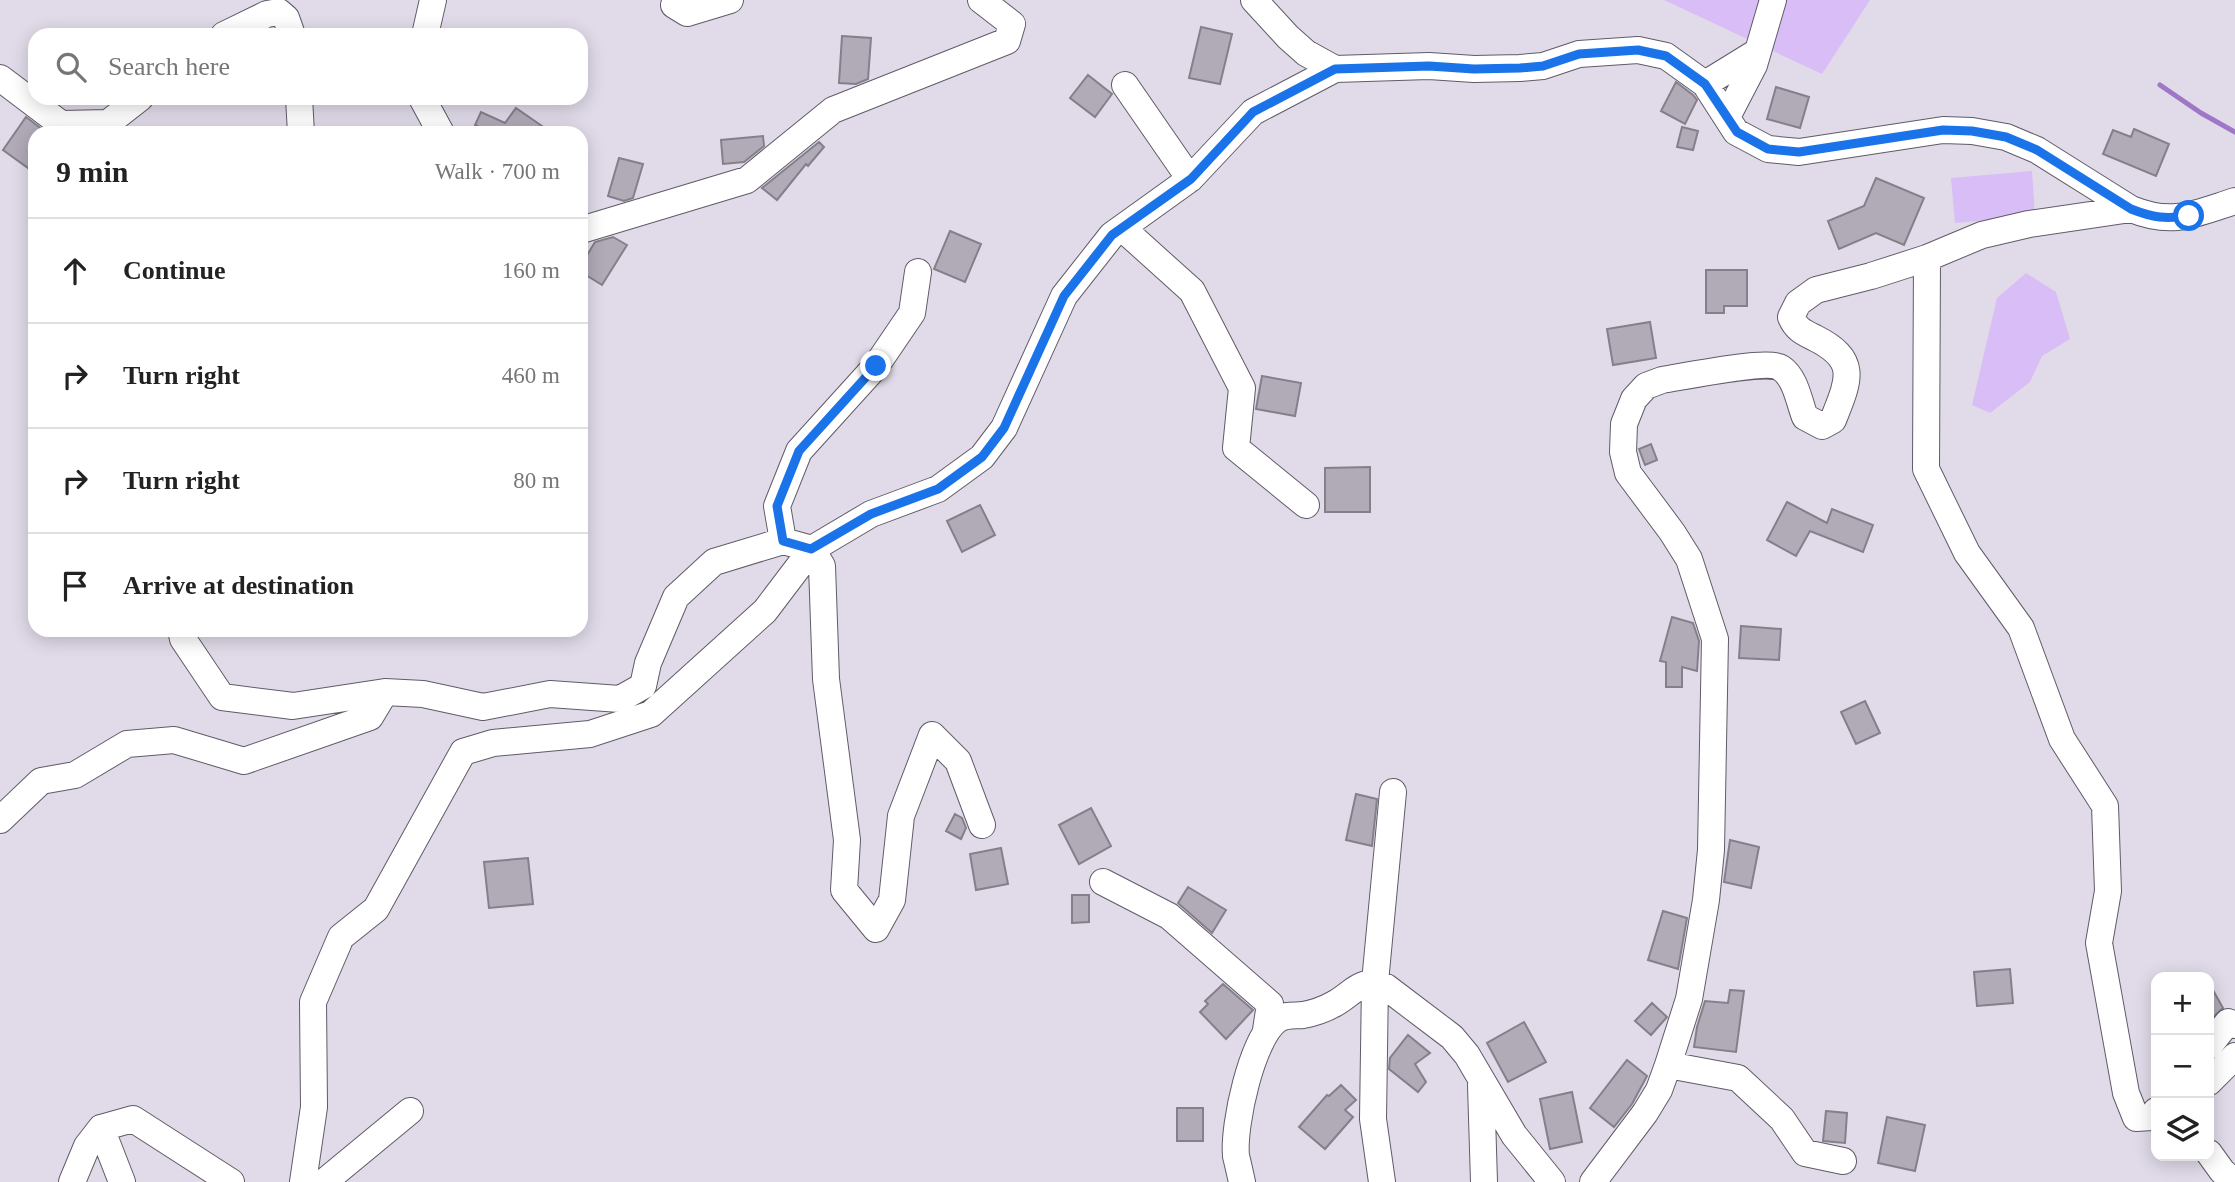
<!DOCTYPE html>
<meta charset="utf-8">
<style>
:root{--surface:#fff;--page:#f2f2f2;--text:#222;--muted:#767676;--line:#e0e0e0}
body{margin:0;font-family:Georgia,serif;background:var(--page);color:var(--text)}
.controls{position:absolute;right:21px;bottom:21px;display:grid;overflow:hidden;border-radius:14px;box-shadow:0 4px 18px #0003}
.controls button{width:63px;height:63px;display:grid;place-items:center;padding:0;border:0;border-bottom:2px solid var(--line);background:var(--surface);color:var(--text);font:35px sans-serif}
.stop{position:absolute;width:21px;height:21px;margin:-16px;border:5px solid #1a73e8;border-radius:50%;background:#fff}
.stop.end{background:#1a73e8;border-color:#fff;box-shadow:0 2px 7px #0008}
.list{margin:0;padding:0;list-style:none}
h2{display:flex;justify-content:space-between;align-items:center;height:91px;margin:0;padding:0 28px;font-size:30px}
h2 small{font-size:23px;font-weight:400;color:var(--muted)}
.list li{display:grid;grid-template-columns:46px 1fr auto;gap:21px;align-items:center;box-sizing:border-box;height:105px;padding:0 28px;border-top:2px solid var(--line)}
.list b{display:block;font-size:26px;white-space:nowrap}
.list em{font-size:23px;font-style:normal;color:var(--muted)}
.icon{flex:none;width:38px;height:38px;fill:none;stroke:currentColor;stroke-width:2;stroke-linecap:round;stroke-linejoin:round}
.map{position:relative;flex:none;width:2235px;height:1182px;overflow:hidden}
.search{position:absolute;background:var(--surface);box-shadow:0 4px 18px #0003;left:28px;top:28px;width:560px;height:77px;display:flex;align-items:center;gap:18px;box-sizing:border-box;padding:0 24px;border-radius:21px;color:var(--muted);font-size:26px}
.panel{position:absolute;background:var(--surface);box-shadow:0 4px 18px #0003;left:28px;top:126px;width:560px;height:511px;border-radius:21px}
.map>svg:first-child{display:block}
.green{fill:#d8bdf6}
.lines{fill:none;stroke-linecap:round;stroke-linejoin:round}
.stream{stroke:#9f77c6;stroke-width:5}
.building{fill:#b1abb8;stroke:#857f8b;stroke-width:2}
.minor-casing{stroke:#605b67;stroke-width:28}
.minor{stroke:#fff;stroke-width:26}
.route{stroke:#1a73e8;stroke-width:9}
</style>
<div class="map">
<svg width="2235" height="1182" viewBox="0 0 2235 1182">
<rect width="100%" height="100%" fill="#e1dbe9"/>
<path class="green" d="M 1664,0 L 1870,0 L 1822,74 Z
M 2032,171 L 2035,216 L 1955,223 L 1951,178 Z
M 2026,273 L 2056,292 L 2070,339 L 2042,356 L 2030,382 L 1990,413 L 1972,405 L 1997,298 Z"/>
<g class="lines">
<path class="stream" d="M 2160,85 L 2201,113 L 2235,132"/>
</g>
<path class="building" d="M 1201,27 L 1232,34 L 1220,84 L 1189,78 Z
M 842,36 L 871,38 L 868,79 L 856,84 L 839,83 Z
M 1088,75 L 1112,94 L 1095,117 L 1070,98 Z
M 1676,82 L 1693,95 L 1697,100 L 1685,124 L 1661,111 Z
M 1776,87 L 1809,97 L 1800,128 L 1767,119 Z
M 516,108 L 552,133 L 491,133 L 475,125 L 481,112 L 505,123 Z
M 26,117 L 47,133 L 35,133 L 35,158 L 28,168 L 3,150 Z
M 1682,127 L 1698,131 L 1693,150 L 1677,147 Z
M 2134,129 L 2169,144 L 2156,176 L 2103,154 L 2113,130 L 2131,137 Z
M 763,136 L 764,146 L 744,162 L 723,164 L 721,140 Z
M 819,142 L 824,147 L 808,166 L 806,164 L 777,200 L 762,188 Z
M 619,158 L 643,164 L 633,198 L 624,201 L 608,196 Z
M 1876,178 L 1924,198 L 1904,245 L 1876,233 L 1839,249 L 1828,221 L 1864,206 Z
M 950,231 L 981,244 L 965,282 L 934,269 Z
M 613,237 L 627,245 L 602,285 L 581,272 L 581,265 L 595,242 Z
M 1706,270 L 1747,270 L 1747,306 L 1724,306 L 1724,313 L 1706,313 Z
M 1650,322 L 1656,358 L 1613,365 L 1607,329 Z
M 1262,376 L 1301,383 L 1295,416 L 1256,409 Z
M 1651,444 L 1657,460 L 1645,465 L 1639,449 Z
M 1370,467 L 1370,512 L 1325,512 L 1325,468 Z
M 1787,502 L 1827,523 L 1832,509 L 1873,525 L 1863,552 L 1810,531 L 1796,556 L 1767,540 Z
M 980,505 L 995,535 L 962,552 L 947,521 Z
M 1672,617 L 1693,623 L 1699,641 L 1697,671 L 1682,667 L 1682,687 L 1666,687 L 1666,662 L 1660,661 Z
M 1741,626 L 1781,629 L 1779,660 L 1739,658 Z
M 1865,701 L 1880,733 L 1856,744 L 1841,712 Z
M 1356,794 L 1377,799 L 1372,846 L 1346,840 Z
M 1091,808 L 1111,846 L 1079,864 L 1059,825 Z
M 955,814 L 962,818 L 966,828 L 961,839 L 946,831 Z
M 1730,840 L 1759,847 L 1751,888 L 1724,882 Z
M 1001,848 L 1008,884 L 976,890 L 970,854 Z
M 528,858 L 533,904 L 489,908 L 484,862 Z
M 1188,887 L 1226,910 L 1212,933 L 1178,903 Z
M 1072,895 L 1089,895 L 1089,922 L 1072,923 Z
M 1663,911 L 1687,918 L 1678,969 L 1648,960 Z
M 2010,969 L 2013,1003 L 1977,1006 L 1974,972 Z
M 2209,983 L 2223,1008 L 2209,1021 Z
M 1223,984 L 1253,1010 L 1226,1039 L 1200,1012 L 1208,1004 L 1205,1001 Z
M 1730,990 L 1744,991 L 1736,1052 L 1694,1047 L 1697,1027 L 1705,1001 L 1728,1003 Z
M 1652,1003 L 1667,1017 L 1651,1035 L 1635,1021 Z
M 1524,1022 L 1546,1062 L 1508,1082 L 1487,1043 Z
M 1408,1035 L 1430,1053 L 1415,1064 L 1426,1082 L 1418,1092 L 1389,1069 L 1390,1058 Z
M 1627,1060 L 1647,1076 L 1632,1104 L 1614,1127 L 1590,1108 Z
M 1341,1085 L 1356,1100 L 1345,1110 L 1353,1117 L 1325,1149 L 1299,1127 L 1327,1095 L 1329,1096 Z
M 1572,1092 L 1582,1142 L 1550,1149 L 1540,1099 Z
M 1177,1108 L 1203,1108 L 1203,1141 L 1177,1141 Z
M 1826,1111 L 1847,1113 L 1845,1143 L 1823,1141 Z
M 1887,1117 L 1925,1125 L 1915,1171 L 1878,1163 Z"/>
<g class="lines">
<g class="minor-casing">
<path id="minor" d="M 676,0 L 674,5 L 687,13 L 730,0
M 1254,0 L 1288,37 L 1306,53 L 1335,69 L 1429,66 L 1474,69 L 1520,68 L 1543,66 L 1579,54 L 1638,50 L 1666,56 L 1705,84 L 1736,132 L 1768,149 L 1799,152 L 1943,130 L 1972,131 L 2006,137 L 2037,150 L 2131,209 C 2173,226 2194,214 2235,201
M 224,35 L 267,14 L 279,12 L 286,18 L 292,35
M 425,35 L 433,0
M 0,78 L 61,124 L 108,123 L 140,98
M 1705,84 L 1757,52
M 1125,85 L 1190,179
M 299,98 L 301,133
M 422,98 L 441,133
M 1727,117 L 1754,65 L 1773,0
M 1122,228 L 1192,291 L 1242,388 L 1236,448 L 1306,505
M 581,230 L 747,180 L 833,110 L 1007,41 L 1012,24 L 981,0
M 1927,258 L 1926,469 L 1967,553 L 2021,628 L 2062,739 L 2105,806 L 2108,891 L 2099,943 L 2126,1093 L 2136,1118 L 2152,1117 L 2156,1111
M 783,541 L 777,506 L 799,451 L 876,366 L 912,313 L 918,272
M 385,692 L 423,694 L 483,707 L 550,694 L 620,699 L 643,686 L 648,663 L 676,597 L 714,562 L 783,541 L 812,549 L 822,566 L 826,679 L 847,840 L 844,890 L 876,929 L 892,900 L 901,816 L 932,735 L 958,761 L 982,825
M 0,820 L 41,781 L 75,775 L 127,744 L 174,740 L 244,761 L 370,717 L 385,692 L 293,706 L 222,697 L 183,639 L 181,630
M 1103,882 L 1169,916 L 1270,1004 L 1266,1030
M 2209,1046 L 2228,1022 L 2235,1025
M 1668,1065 L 1738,1078 L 1782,1119 L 1805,1153 L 1843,1161
M 2209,1082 L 2235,1056
M 1481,1085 L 1484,1182
M 2209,1153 L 2222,1171 L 2234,1182
M 72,1182 L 87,1146 L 101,1128
M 122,1182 L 101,1128 L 133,1119 L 231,1182
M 303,1182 L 314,1107 L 313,1002 L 341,937 L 376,909 L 463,752 L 493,743 L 590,734 L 651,714 L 765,611 L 812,549 L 871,514 L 938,489 L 982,457 L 1004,428 L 1064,296 L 1112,235 L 1190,179 L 1253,112 L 1335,69
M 324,1182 L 410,1111
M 1242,1182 C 1240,1173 1238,1164 1236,1156 C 1233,1125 1252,1038 1277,1020 C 1285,1014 1295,1016 1303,1015 C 1314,1013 1325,1009 1334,1004 C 1353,994 1361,976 1386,987 L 1452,1037 L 1467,1055 L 1514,1135 L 1552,1182
M 1382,1182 L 1373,1119 L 1375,982 L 1393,792
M 1593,1182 L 1645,1113 L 1659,1090 L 1668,1065 L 1689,999 L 1706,900 L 1711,850 L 1715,639 L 1689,559 L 1672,532 L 1628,473 L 1623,452 L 1624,424 L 1634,399 L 1646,386 L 1662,380 C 1682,377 1768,359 1781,368 C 1796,378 1799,402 1805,417 L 1822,426 L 1833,420 C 1849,380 1859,360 1815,338 C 1803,332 1796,329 1791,317 L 1798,303 L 1816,290 L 1871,276 L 1927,258 L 1982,235 L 2029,224 L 2131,209"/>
</g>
<use href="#minor" class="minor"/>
</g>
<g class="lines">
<path class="route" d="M 876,366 L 799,451 L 777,506 L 783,541 L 811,549 L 871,514 L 938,489 L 982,457 L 1004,428 L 1064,296 L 1112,235 L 1191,179 L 1253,112 L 1335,69 L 1429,66 L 1474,69 L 1520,68 L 1543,66 L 1579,54 L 1638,50 L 1666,56 L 1705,84 L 1737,132 L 1768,149 L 1799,152 L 1943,130 L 1972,131 L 2006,137 L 2037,150 L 2131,209 C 2154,218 2165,219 2189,216"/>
</g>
</svg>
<div class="controls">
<button>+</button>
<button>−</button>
<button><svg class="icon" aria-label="layers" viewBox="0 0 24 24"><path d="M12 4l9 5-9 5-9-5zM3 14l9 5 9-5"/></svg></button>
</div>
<div class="stop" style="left:2189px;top:216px"></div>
<div class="stop end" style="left:876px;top:366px"></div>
<div class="search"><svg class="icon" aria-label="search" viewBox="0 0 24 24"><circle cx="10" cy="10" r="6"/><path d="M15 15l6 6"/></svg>Search here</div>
<section class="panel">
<h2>9 min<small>Walk · 700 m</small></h2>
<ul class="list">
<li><svg class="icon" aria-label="ahead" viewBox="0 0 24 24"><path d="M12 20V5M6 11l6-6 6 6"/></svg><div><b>Continue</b></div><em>160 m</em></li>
<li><svg class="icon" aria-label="right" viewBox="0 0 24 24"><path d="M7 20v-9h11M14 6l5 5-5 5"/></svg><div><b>Turn right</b></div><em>460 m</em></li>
<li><svg class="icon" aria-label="right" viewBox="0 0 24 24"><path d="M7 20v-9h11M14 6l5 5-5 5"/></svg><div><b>Turn right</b></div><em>80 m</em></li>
<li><svg class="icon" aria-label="arrive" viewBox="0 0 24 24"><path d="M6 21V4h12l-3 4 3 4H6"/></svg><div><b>Arrive at destination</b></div></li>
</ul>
</section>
</div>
